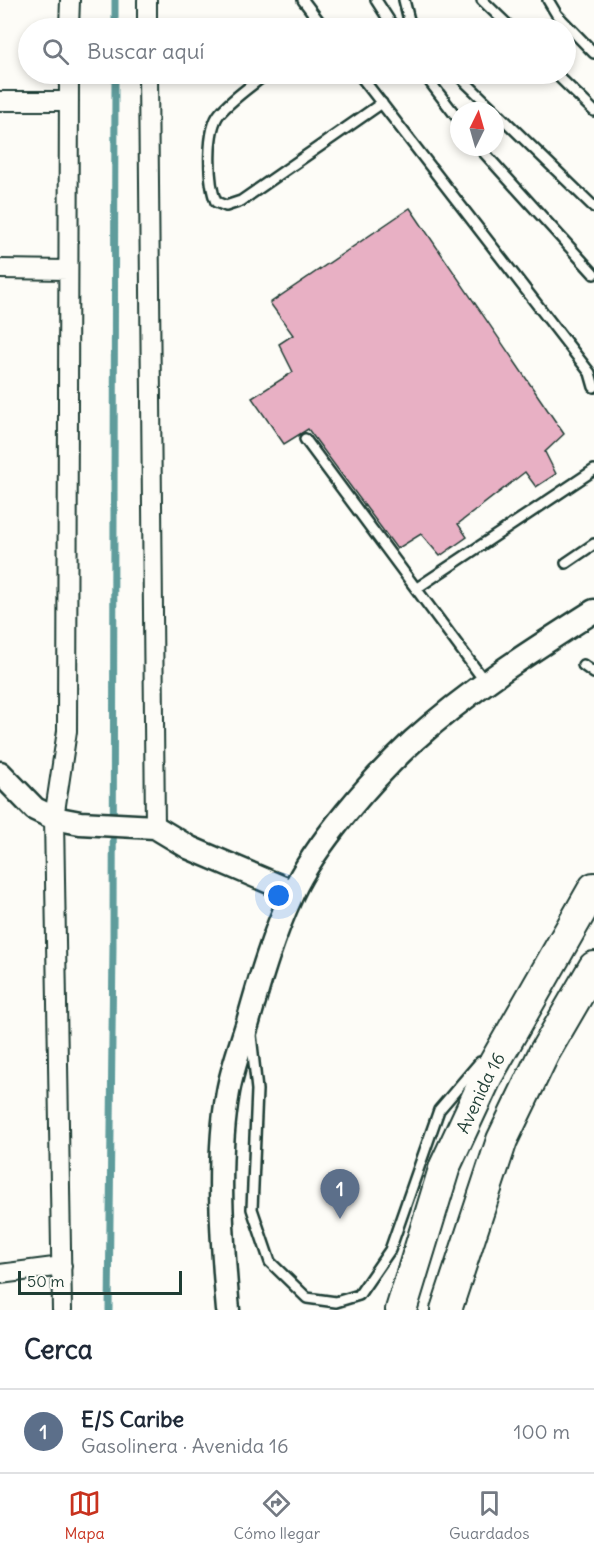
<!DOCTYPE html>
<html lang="es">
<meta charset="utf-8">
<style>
:root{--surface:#fff;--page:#f2f2f3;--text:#1f2937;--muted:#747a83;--line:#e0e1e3;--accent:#c8321e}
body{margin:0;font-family:Delius,sans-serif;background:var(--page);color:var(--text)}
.compass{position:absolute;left:450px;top:102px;width:54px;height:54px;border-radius:50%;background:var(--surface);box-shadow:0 3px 9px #0003;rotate:5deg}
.scale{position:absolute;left:18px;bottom:15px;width:164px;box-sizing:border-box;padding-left:6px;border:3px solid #1f3d34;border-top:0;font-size:16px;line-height:21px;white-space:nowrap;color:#1f3d34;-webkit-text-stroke:4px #fdfcf7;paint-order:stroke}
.you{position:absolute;left:279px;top:896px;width:21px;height:21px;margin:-15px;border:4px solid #fff;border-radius:50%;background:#1a73e8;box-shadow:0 0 0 9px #1a73e833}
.badge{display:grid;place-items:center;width:39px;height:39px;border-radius:50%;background:var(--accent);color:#fff;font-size:20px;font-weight:700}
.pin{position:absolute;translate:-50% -50px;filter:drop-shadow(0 2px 3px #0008)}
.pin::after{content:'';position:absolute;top:32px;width:21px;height:18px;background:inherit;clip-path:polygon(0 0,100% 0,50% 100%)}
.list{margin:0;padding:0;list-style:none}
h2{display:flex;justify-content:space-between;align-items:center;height:78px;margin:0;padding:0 24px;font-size:26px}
h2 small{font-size:20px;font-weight:400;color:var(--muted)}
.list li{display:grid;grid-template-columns:39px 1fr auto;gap:18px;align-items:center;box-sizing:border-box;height:84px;padding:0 24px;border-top:2px solid var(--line)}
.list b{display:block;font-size:22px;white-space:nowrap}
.list p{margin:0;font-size:20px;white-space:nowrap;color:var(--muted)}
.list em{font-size:20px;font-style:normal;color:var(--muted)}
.icon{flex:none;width:33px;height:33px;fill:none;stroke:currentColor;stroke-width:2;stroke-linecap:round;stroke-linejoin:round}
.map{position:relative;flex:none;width:594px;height:1310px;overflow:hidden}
.search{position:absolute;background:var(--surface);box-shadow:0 3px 9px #0003;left:18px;right:18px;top:18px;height:66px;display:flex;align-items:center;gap:15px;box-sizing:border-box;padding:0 21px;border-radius:33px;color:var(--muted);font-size:22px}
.sheet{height:162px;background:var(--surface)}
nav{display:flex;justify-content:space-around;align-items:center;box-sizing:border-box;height:84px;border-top:2px solid var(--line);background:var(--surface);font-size:16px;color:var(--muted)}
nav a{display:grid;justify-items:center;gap:3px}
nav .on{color:var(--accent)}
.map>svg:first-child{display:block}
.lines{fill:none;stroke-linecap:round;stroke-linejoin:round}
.stream{stroke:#5f9c9c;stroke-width:7}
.building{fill:#e8b0c4;stroke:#1f3d34;stroke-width:1.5}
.service-casing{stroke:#1f3d34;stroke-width:14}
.minor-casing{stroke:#1f3d34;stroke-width:22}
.tertiary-casing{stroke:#1f3d34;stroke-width:27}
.trunk-casing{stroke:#1f3d34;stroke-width:34}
.service{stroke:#fdfcf7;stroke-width:9}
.minor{stroke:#fdfcf7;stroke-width:18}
.tertiary{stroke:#fdfcf7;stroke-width:22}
.trunk{stroke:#fdfcf7;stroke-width:30}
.labels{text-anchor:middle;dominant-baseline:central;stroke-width:6;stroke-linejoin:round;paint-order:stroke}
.street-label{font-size:18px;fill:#1f3d34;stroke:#fdfcf7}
</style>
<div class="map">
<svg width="594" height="1310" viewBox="0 0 594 1310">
<rect width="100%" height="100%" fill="#fdfcf7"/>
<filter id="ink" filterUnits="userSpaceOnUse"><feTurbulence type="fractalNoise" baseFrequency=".0167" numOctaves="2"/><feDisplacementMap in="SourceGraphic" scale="12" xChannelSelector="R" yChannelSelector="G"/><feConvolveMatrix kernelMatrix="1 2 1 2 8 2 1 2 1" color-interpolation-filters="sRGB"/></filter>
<g filter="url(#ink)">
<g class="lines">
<path class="stream" d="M 115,28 L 115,0
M 109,1310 L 113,946 L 115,74"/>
</g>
<path class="building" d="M 410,208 L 564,434 L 545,452 L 556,474 L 536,487 L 525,472 L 458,524 L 467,537 L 440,556 L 421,534 L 397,549 L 308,429 L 284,444 L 252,398 L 293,372 L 279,344 L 293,335 L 270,303 Z"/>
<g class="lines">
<g class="service-casing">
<path id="service" d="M 303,0 L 324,28
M 376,0 L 394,28
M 404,0 L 411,28
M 482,0 L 511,28
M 548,0 L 557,15 L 594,53
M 266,74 C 251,86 233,98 220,113 C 206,129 208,183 216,202 L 226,206 L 241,201 L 382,103
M 359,74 L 590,373 L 594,387
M 424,74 L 459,120
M 457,74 L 594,207
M 556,74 L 594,111
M 479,147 L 594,274
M 305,439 L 486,683
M 566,563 L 594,544
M 417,588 L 594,470
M 583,665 L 594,673
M 251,1035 L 257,1090 L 252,1209 L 270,1262 L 307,1298 L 336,1302 L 359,1295 L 390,1250 L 439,1110 L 480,1062"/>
</g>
<g class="minor-casing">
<path id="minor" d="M 147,0 L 147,28
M 69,28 L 70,0
M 148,74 L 155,827
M 0,101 L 69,101
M 0,269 L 68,270
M 0,1274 L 62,1266
M 62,1310 L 54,818 L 67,731 L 69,74"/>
</g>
<g class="tertiary-casing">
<path id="tertiary" d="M 0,773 L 35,809 L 54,818 L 80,823 L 155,827 L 190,848 L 293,892
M 228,1310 C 222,1242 216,1160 228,1092 C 232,1069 241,1045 248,1022 C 260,979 273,935 292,894 C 315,844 373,778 413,741 C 468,691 531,651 594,611"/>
</g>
<g class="trunk-casing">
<g id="trunk">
<path id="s1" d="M 401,1310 L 445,1166 L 487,1076 L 594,888"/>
<path d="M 446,1310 L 502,1140 L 544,1053 L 594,967"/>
</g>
</g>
<use href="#service" class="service"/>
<use href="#minor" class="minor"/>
<use href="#tertiary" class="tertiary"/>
<use href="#trunk" class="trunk"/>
</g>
</g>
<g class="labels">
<g class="street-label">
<text stroke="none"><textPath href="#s1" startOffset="232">Avenida 16</textPath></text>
</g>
</g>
</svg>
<svg class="compass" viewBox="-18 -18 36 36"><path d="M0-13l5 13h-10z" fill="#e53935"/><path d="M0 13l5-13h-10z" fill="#747a83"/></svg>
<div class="scale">50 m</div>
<div class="you"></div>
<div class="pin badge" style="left:340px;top:1219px;background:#5c6f8a">1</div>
<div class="search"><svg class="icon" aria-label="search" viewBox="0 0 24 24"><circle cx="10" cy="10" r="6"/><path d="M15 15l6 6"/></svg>Buscar aquí</div>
</div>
<section class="sheet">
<h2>Cerca<small></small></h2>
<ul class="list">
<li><span class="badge" style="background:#5c6f8a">1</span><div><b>E/S Caribe</b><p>Gasolinera · Avenida 16</p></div><em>100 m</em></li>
</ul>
</section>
<nav>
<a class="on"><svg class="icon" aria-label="map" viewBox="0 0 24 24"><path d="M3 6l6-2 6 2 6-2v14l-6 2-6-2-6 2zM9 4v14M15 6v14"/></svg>Mapa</a>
<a><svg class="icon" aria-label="directions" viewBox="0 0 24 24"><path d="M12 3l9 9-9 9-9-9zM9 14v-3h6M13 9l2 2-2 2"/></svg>Cómo llegar</a>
<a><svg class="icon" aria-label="saved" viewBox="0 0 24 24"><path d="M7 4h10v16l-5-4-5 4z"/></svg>Guardados</a>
</nav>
